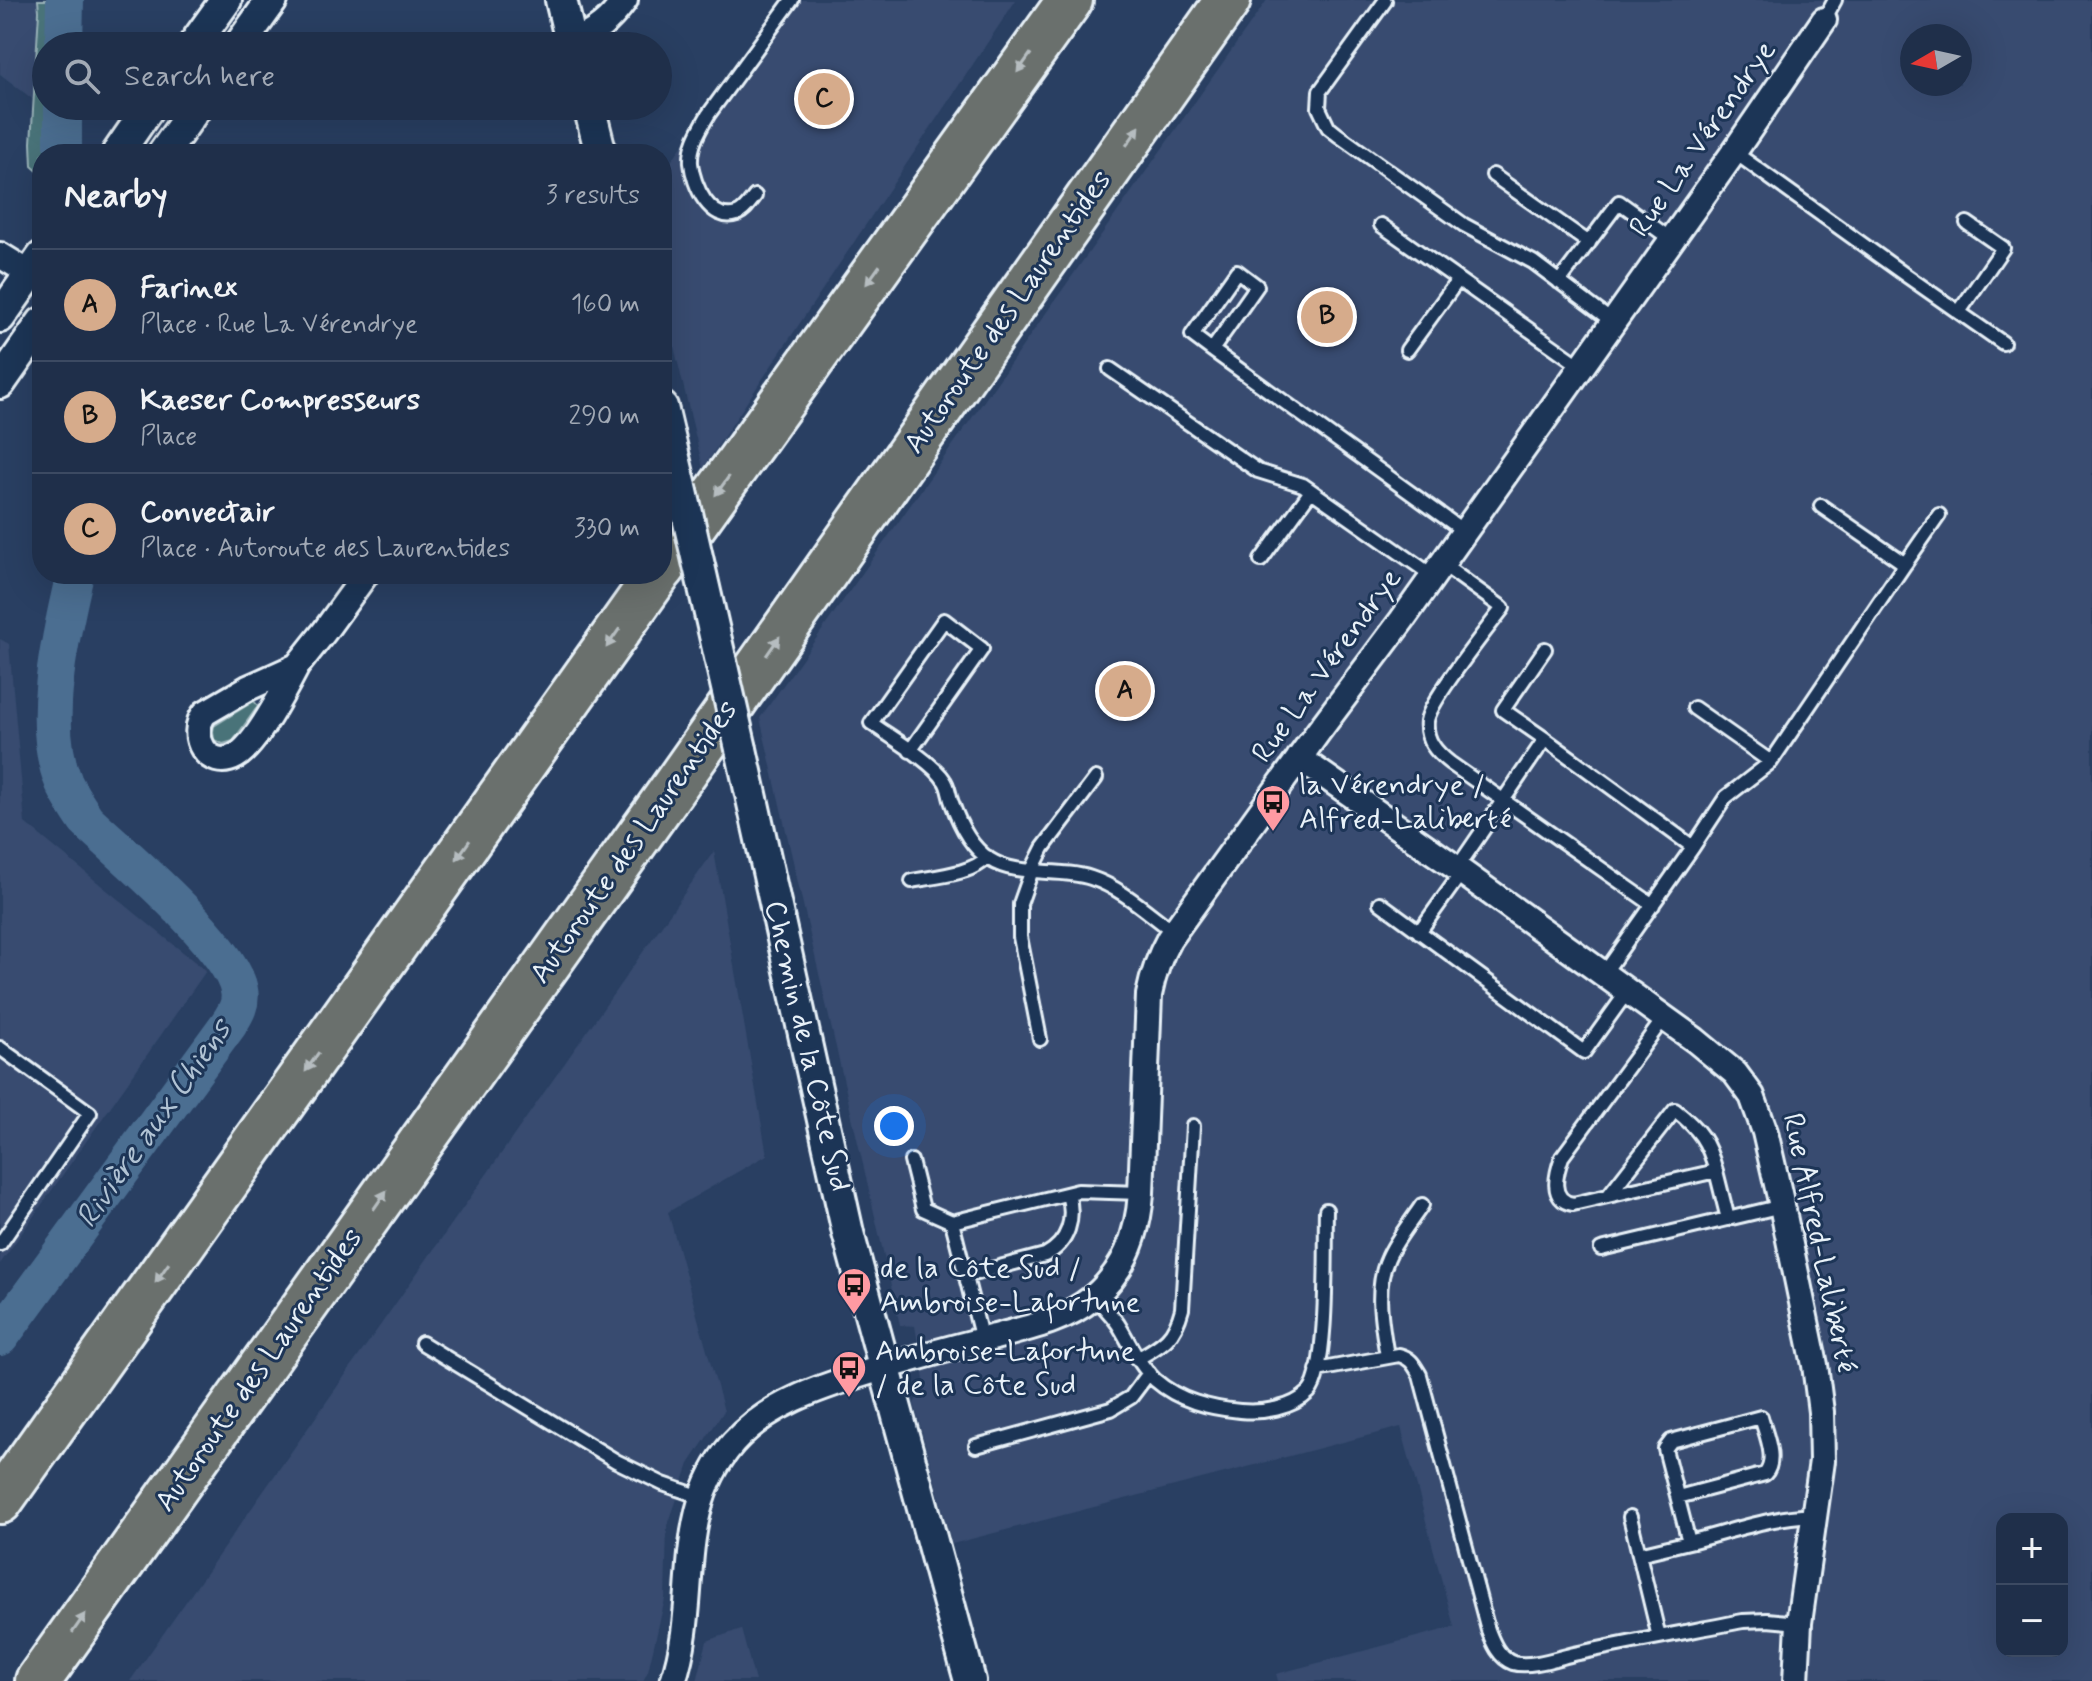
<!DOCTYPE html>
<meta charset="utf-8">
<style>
:root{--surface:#1f2f4a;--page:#2c3b54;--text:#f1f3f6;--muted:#a1a9b5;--line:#3c4a62;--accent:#d6ab8b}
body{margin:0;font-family:Mynerve,sans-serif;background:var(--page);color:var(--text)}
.controls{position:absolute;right:24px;bottom:24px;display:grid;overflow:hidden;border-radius:16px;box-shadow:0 8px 32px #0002}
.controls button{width:72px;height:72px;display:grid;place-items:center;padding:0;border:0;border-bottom:2px solid var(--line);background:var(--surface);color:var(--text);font:40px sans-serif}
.compass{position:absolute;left:1900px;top:24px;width:72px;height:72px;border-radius:50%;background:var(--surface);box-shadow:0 8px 32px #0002;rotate:261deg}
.you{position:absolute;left:894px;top:1126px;width:28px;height:28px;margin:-20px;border:6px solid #fff;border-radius:50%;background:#1a73e8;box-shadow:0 0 0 12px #1a73e833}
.badge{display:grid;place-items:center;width:52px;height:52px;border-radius:50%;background:var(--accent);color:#111;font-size:26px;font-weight:700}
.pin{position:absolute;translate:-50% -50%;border:4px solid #fff;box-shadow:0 2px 8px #0006}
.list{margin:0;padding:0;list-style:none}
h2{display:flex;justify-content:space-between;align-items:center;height:104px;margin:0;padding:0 32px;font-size:34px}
h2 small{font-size:26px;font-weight:400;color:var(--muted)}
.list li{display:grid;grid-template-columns:52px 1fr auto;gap:24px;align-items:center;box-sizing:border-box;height:112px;padding:0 32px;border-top:2px solid var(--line)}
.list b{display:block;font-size:30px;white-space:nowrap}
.list p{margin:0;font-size:26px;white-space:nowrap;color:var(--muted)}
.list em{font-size:26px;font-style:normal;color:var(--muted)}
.icon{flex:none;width:44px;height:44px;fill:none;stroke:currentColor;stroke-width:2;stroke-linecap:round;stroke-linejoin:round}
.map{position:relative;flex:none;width:2092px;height:1681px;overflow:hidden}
.search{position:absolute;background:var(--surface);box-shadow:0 8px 32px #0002;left:32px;top:32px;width:640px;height:88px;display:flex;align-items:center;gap:20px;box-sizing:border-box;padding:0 28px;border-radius:44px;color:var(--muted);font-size:30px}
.panel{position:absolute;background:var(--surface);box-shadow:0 8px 32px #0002;left:32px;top:144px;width:640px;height:440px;border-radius:32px}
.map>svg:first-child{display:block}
.built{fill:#374b6f;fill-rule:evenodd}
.green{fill:#4a7379;stroke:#99b2b8;stroke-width:2}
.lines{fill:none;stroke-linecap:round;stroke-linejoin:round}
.river{stroke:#4b6e91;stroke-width:38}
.service-casing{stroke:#e8f1f8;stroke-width:18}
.minor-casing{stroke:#e8f1f8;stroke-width:30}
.tertiary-casing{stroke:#e8f1f8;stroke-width:36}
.motorway-casing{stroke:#e8f1f8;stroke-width:50}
.service{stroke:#1d3557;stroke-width:12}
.minor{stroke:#1d3557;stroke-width:24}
.tertiary{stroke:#1d3557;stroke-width:30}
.motorway{stroke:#6a706d;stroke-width:44}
.tertiary-bridge-casing{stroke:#e8f1f8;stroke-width:36;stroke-linecap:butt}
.tertiary-bridge{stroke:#1d3557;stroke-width:30}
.oneway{fill:#b6bdc0}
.labels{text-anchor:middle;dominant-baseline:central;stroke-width:6;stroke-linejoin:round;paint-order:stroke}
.street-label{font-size:30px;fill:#e8f1f8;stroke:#1d3557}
.poi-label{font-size:30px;fill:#e8f1f8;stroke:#1d3557;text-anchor:start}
.water-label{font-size:32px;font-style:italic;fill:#b1c3d4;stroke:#1d3557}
</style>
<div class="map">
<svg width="2092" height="1681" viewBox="0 0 2092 1681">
<rect width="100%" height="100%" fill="#293f62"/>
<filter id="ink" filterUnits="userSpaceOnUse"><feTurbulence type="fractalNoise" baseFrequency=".0125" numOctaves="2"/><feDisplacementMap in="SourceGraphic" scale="16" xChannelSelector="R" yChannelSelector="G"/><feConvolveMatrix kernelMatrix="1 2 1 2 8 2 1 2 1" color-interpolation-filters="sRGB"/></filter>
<g filter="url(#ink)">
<path class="built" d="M 0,0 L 38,0 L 35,101 L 0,74 Z
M 786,0 L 1016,0 L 703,468 L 662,296 L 662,174 Z
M 1267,0 L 2092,0 L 2092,1681 L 1278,1681 L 1276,1674 L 1454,1627 L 1401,1427 L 952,1544 L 914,1403 L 925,1386 L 915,1326 L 900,1325 L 760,718 ZM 1912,36 L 1960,36 L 1960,84 L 1912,84 ZM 2002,1519 L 2062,1519 L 2062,1651 L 2002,1651 Z
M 0,639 L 9,644 L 25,823 L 206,971 L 0,1264 Z
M 714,851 L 767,1155 L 668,1212 L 724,1411 L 689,1464 L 667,1528 L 665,1599 L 648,1671 L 643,1681 L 130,1681 Z
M 741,1629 L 755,1681 L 697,1681 L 707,1641 Z"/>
<path class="green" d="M 38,0 L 77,0 L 74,46 L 46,46 L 46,106 L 71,106 L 69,149 L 68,154 L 42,154 L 42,175 L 32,166 L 31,143 L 39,11 Z
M 254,701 L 258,706 L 233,741 L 223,744 L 214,740 L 213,731 L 214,726 Z"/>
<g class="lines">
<path class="river" d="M 64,46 L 65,0
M 63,154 L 63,106
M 0,1337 L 228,1025 C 235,1014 242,1004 239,990 C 230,944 123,855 86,820 C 78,808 70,796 64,783 C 39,724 61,634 75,574"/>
<g class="service-casing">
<path id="service" d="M 1385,1 L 1320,91 L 1319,108 L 1328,127 L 1338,135 L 1464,225 L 1533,262 L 1613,322
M 1824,20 L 1835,0
M 1734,152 L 1904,274 L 2003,343
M 1493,175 L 1589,243
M 755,196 C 750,202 745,211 737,214 C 710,223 693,185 691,163 C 690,145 699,131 708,115 L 792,0
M 1381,225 L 1582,367
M 1559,282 L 1619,202 L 1672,240
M 1959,312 L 2003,248 L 1967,223
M 1212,350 L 1257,286 L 1237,271 L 1192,335 L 1212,350 L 1465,532
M 1407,350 L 1458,280
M 1110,369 L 1258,471 L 1303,485 L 1433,576
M 1261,560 L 1311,491
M 1442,564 L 1503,608 C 1487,629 1430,700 1427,721 C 1425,740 1436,752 1450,763 L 1653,905
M 1905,564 L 1939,515
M 1694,708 L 1771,762
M 1545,739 L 1503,710 L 1545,649
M 910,751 L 982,649 L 944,620 L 871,723 C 889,736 933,762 944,780 C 949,786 949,796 952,803 C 959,823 971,847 989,859 C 1018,878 1059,867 1091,878 C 1122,888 1148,913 1174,932
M 1693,847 L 1726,797 L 1771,762 L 1905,564 L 1821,506
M 1457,868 L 1545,739 L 1693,847 L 1603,975
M 912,881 C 932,877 974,874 987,857
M 1380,903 L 1584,1052 L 1627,992
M 1419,932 L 1462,872
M 1664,1018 L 1562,1157 C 1556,1174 1549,1200 1573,1204 L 1716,1171 L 1728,1219
M 1040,1039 L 1020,937 L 1020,904 L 1032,870 L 1043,848 L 1096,778
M 0,1048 L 90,1113 L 0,1244
M 911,1161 L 923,1209 L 952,1222
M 1608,1196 L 1675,1110 C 1699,1129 1708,1141 1716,1171
M 1601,1249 L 1782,1206
M 965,1276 L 1045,1255 C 1069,1243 1075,1218 1068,1194
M 1094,1296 C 1102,1305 1111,1314 1118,1324 C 1130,1343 1138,1364 1155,1380 C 1179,1401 1209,1408 1240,1411 C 1262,1413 1292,1409 1309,1392 C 1329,1370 1325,1244 1326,1210
M 982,1340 L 952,1222 L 1078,1191 L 1141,1193
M 422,1343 L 616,1461 L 663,1484 L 701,1497
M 1387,1356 C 1382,1325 1374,1288 1388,1258 C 1396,1239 1411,1222 1422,1205
M 1137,1359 C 1163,1344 1174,1339 1182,1309 L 1193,1126
M 1317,1370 L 1399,1355 C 1411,1358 1414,1365 1420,1375 L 1488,1630 C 1493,1643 1499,1658 1513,1663 C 1530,1668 1557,1658 1574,1654 C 1630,1642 1686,1632 1743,1621 L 1767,1620 L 1799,1623
M 976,1446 L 1111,1409 L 1131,1397 L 1149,1373
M 1678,1497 L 1765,1474 C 1778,1460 1765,1433 1761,1417 L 1671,1441 L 1665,1449 L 1689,1542 C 1726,1533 1779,1514 1815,1516
M 1630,1517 L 1659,1637
M 1639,1554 L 1689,1542"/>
</g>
<g class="minor-casing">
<path id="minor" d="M 571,43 C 597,32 609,22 625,0
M 0,255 L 21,268 L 42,275
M 297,666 C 286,687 256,745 236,756 C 208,772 187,735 205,713 L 248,688 Z
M 297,666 L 324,632 L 366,574
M 1299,758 L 1462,872 L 1695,1040 L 1735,1073 L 1752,1096 L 1765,1132 L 1782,1206 L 1815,1365 L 1821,1412 L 1822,1461 L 1799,1623 L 1796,1681
M 673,1681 C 701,1600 672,1513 733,1443 C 768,1404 818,1388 866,1373 C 909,1359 951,1348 995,1337 C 1027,1328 1064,1321 1091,1299 C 1125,1272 1138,1235 1141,1193 L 1149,995 C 1153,975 1159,957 1169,939 L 1318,732 L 1402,620 L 1734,152 L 1824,20"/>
</g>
<g class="tertiary-casing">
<path id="tertiary" d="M 561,0 L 572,46
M 193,46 L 226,0
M 239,46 L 272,0
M 589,106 L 601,154
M 117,154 L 150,106
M 163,154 L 197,106
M 0,317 L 42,257
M 0,383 L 42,323
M 662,407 L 681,487
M 741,749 L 848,1233 L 970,1681"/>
</g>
<g class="motorway-casing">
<path id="motorway" d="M 662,569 L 1070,0
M 0,1501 L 658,574
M 38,1681 L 666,798 L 1228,0"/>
</g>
<use href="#service" class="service"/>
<use href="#minor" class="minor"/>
<use href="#tertiary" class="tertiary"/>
<use href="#motorway" class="motorway"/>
<g class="tertiary-bridge-casing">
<path id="tertiary-bridge" d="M 681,487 L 741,749"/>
</g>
<use href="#tertiary-bridge" class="tertiary-bridge"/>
</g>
<defs><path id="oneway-solid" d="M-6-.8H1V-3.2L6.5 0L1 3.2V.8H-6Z" transform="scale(2)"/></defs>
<g class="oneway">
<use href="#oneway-solid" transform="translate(1024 63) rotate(126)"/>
<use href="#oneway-solid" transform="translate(1133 136) rotate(-55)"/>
<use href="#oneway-solid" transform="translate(873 275) rotate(126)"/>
<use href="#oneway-solid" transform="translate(722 486) rotate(126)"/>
<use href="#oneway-solid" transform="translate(613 638) rotate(125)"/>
<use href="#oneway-solid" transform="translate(773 646) rotate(-55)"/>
<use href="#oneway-solid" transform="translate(463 850) rotate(125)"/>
<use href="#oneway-solid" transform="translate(312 1062) rotate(125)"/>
<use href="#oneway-solid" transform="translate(380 1200) rotate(-55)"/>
<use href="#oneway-solid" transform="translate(162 1273) rotate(125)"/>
<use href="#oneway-solid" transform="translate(79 1623) rotate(-55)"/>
</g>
</g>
<defs>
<g id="bus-pin" transform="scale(1.8)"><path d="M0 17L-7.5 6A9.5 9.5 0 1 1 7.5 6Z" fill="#ff9aa2" stroke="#1d3557"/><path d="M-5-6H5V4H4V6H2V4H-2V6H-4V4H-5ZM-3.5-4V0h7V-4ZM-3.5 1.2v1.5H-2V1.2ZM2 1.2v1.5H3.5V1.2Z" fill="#111"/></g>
</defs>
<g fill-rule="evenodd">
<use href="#bus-pin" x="1273" y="802"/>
<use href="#bus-pin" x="854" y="1285"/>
<use href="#bus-pin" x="849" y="1368"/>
</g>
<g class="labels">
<g class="street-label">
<text transform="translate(1703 139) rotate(-55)">Rue La Vérendrye</text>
<text transform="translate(1008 312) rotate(-55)">Autoroute des Laurentides</text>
<text transform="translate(1327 666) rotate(-54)">Rue La Vérendrye</text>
<text transform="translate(634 842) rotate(-55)">Autoroute des Laurentides</text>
<text transform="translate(807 1046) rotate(77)">Chemin de la Côte Sud</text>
<text transform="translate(1819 1243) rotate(78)">Rue Alfred-Laliberté</text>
<text transform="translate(259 1370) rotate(-55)">Autoroute des Laurentides</text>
</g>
<g class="poi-label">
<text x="1299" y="785">la Vérendrye /<tspan x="1299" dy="34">Alfred-Laliberté</tspan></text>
<text x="880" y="1268">de la Côte Sud /<tspan x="880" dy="34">Ambroise-Lafortune</tspan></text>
<text x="875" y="1351">Ambroise-Lafortune<tspan x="875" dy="34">/ de la Côte Sud</tspan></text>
</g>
<g class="water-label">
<text transform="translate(154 1124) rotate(-55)">Rivière aux Chiens</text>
</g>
</g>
</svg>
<div class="controls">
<button>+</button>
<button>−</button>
</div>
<svg class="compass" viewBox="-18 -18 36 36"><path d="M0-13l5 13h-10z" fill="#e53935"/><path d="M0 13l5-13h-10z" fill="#a1a9b5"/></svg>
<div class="you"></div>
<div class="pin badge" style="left:1125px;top:691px">A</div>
<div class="pin badge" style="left:1327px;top:317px">B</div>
<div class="pin badge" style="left:824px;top:99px">C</div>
<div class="search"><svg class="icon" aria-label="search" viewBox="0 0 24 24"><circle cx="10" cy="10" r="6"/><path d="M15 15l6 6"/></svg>Search here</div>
<section class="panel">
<h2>Nearby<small>3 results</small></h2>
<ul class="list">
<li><span class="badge">A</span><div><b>Farinex</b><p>Place · Rue La Vérendrye</p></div><em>160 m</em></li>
<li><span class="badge">B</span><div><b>Kaeser Compresseurs</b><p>Place</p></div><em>290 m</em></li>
<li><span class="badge">C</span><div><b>Convectair</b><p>Place · Autoroute des Laurentides</p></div><em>330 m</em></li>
</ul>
</section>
</div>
